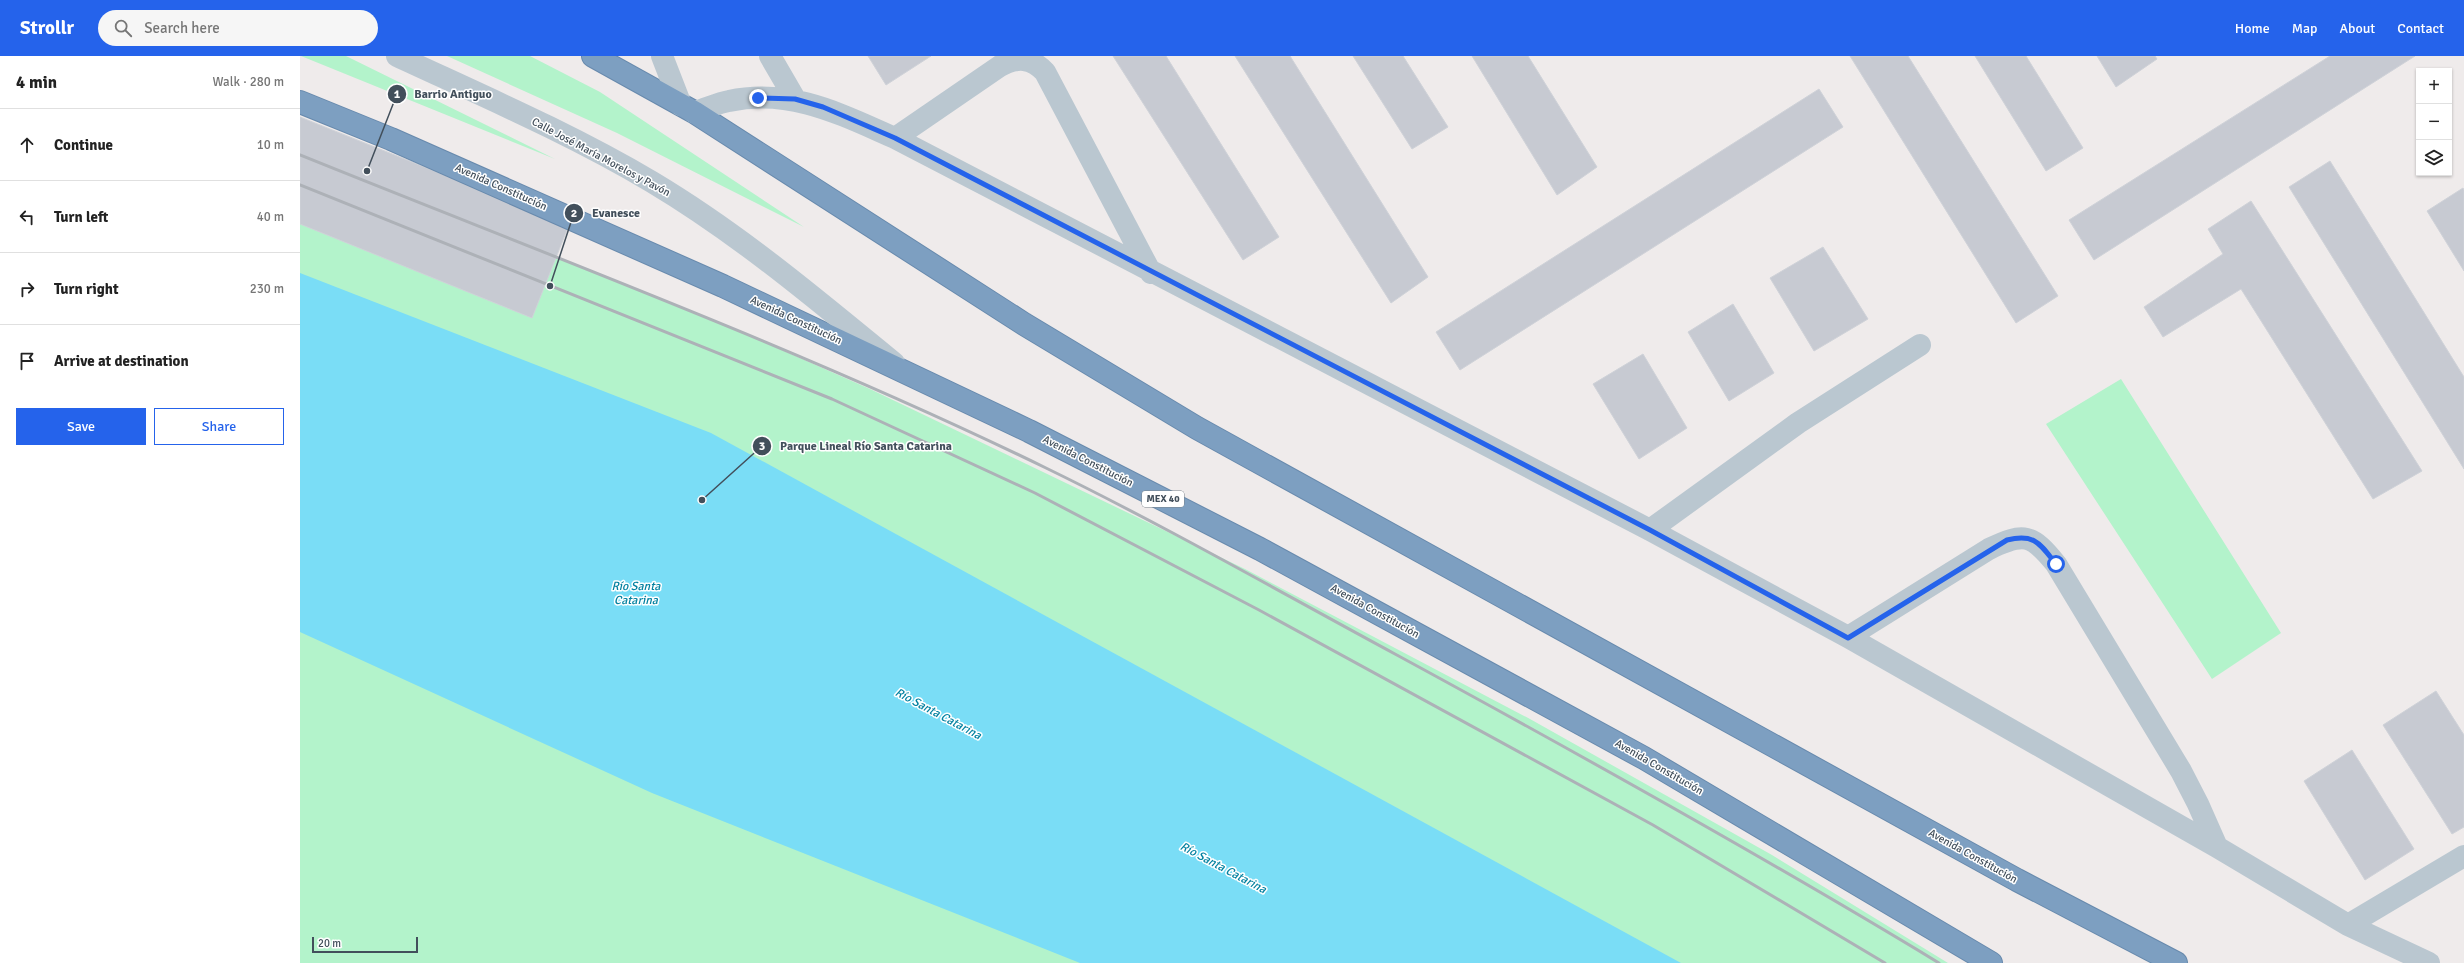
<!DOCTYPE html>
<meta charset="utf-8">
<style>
:root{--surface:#fff;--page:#f6f6f6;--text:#222;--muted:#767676;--line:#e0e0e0;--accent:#2563eb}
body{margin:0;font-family:Signika,sans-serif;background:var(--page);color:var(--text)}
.controls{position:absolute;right:12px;top:12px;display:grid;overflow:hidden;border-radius:0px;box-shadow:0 1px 3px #0004}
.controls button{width:36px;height:36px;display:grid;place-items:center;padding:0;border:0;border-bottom:1px solid var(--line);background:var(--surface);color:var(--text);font:20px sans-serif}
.scale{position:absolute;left:12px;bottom:10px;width:106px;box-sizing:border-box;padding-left:4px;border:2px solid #424f5b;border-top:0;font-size:11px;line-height:14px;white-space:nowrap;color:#424f5b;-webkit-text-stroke:3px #fff;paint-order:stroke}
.stop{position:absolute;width:12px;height:12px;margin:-9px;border:3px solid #2563eb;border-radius:50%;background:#fff}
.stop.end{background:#2563eb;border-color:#fff;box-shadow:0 1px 4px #0008}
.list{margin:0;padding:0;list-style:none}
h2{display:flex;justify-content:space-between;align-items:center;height:52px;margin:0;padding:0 16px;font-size:17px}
h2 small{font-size:13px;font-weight:400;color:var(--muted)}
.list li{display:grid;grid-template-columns:26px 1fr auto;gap:12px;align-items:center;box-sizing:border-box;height:72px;padding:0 16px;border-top:1px solid var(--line)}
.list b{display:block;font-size:15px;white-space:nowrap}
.list em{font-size:13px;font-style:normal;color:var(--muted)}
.actions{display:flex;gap:8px;padding:12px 16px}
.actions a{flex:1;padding:9px 0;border:1px solid var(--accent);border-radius:0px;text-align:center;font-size:14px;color:var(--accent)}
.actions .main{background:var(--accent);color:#fff}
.icon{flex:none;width:22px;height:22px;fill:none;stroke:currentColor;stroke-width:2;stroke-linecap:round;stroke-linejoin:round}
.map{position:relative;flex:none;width:2164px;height:907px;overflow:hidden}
header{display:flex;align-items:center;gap:24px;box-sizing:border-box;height:56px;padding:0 20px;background:var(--accent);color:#fff}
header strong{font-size:19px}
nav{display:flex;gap:22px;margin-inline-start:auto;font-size:14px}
.search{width:280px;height:36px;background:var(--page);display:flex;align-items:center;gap:10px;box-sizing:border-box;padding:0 14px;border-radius:22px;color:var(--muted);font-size:15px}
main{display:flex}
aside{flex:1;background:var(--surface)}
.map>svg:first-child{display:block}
.green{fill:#b3f3cb}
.water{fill:#7addf6}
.building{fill:#c7cad2;stroke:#cfd2d8}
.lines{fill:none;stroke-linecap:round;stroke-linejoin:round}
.highway-casing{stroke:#688aad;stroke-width:24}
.minor{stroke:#bac7d0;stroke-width:22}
.highway{stroke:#7d9fc1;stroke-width:22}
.rail{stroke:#adb1b7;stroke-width:3}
.route{stroke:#2563eb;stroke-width:5}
.labels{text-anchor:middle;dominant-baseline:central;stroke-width:3;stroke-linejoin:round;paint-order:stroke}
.shield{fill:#fff;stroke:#7b848c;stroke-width:1}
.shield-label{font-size:10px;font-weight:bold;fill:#424f5b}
.street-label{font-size:11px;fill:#424f5b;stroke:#fff}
.water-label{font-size:12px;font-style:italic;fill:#0281a0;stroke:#fff}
.leader{fill:none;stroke:#424f5b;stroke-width:1.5}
.callout-dot{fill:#424f5b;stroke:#fff;stroke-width:1.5}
.mark-label{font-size:12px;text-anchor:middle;font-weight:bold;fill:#fff}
.callout-label{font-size:12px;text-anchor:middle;font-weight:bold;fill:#424f5b;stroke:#fff;stroke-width:3;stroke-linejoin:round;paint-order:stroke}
</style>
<header>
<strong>Strollr</strong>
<div class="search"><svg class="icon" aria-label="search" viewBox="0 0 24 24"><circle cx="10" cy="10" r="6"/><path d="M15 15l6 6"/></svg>Search here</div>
<nav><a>Home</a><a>Map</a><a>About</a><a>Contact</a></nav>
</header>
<main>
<aside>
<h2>4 min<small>Walk · 280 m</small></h2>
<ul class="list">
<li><svg class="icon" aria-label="ahead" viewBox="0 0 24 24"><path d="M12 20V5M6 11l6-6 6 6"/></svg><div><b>Continue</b></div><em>10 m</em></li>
<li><svg class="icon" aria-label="left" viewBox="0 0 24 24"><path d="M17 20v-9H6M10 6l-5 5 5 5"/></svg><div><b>Turn left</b></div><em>40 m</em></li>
<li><svg class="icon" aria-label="right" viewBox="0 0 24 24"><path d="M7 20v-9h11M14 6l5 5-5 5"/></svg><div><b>Turn right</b></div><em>230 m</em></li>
<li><svg class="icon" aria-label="arrive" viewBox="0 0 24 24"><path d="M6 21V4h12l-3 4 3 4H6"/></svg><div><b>Arrive at destination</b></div></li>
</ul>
<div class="actions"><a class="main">Save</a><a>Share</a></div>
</aside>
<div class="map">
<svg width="2164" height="907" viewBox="0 0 2164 907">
<rect width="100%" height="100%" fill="#efebeb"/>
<path class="green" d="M 1,0 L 46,0 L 255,103 Z
M 147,0 L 230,0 L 300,36 L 504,171 L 317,77 Z
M 0,97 L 432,272 L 570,333 L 945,513 L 1230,663 L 1472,799 L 1648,907 L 0,907 Z
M 1821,323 L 1981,577 L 1912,623 L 1746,368 Z"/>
<path class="water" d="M 0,217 L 411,377 L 1381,907 L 780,907 L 352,737 L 0,576 Z"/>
<path class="building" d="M 568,0 L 631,0 L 586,29 Z
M 813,0 L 866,0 L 979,181 L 943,204 Z
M 935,0 L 990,0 L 1128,221 L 1091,247 Z
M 1053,0 L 1103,0 L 1148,71 L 1112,93 Z
M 1172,0 L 1228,0 L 1297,111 L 1257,139 Z
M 1550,0 L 1608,0 L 1758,240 L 1716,267 Z
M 1675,0 L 1726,0 L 1783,92 L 1746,115 Z
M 1797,0 L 1855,0 L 1857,3 L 1816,31 Z
M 2030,0 L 2115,0 L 1794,204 L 1769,164 Z
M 1519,33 L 1543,71 L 1160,314 L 1136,276 Z
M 0,61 L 269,169 L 232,262 L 0,168 Z
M 2030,105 L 2164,321 L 2164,413 L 1989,131 Z
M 2163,132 L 2164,134 L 2164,215 L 2127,155 Z
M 1951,145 L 2122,415 L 2073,443 L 1941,233 L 1863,281 L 1844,251 L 1923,198 L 1908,173 Z
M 1523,191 L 1568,263 L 1514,295 L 1470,222 Z
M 1433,248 L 1474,317 L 1429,345 L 1388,276 Z
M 1343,298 L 1387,372 L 1339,403 L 1293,328 Z
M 2136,635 L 2164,679 L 2164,771 L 2152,778 L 2083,669 Z
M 2052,694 L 2114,793 L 2065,824 L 2004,725 Z"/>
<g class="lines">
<g class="highway-casing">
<path id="highway" d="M 293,0 L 394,56 L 724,268 L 897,372 L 1717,824 L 1876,907
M 0,46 L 91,83 L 423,230 L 729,375 L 960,493 L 1344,702 L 1691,907"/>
</g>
<path class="minor" d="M 97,0 C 183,40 271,78 352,126 C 439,178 516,243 594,307
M 362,0 L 381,49
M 470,0 L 495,43
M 394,56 C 406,53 417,47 429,45 C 491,32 540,58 595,82 L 1350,474 L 1548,581 L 1917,791 L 2048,869 L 2129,907
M 595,82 L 700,10 C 717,1 731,1 745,16 L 851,217
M 1350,474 L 1498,367 L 1620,289
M 1548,581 L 1689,493 C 1724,476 1732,478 1756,508 L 1881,715 L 1898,748 L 1917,791
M 2048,869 L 2164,800"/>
<use href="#highway" class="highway"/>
<path class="rail" d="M 0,99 C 250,200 504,294 746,412 C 865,470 980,536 1095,598 C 1279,698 1461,799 1639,907
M 0,129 L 532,343 L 735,437 L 959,554 L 1353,769 L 1585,907"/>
</g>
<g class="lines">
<path class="route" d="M 458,42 L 495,43 L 523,51 L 595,82 L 1350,474 L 1548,582 L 1707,484 C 1735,477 1740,488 1756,508"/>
</g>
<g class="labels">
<rect class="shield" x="842" y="435" width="42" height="16" rx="3"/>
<g class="shield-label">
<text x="863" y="443">MEX 40</text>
</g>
<g class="street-label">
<text transform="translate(301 101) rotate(28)">Calle José María Morelos y Pavón</text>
<text transform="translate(201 131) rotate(24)">Avenida Constitución</text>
<text transform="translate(496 264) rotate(25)">Avenida Constitución</text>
<text transform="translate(788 405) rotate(27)">Avenida Constitución</text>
<text transform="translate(1075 555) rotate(29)">Avenida Constitución</text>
<text transform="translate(1359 711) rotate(30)">Avenida Constitución</text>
<text transform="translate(1673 800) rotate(29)">Avenida Constitución</text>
</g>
<g class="water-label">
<text x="336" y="530">Río Santa<tspan x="336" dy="14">Catarina</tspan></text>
<text transform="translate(638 658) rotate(28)">Río Santa Catarina</text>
<text transform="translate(923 812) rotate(28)">Río Santa Catarina</text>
</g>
</g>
<path class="leader" d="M67 115L97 38M250 230L274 157M402 444L462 390"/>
<g class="callout-dot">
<circle cx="67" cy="115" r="4"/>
<circle cx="250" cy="230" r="4"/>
<circle cx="402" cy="444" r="4"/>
<circle cx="97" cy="38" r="10"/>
<circle cx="274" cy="157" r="10"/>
<circle cx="462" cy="390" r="10"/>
</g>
<g class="mark-label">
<text x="97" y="42">1</text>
<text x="274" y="161">2</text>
<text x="462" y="394">3</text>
</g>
<g class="callout-label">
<text x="153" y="42">Barrio Antiguo</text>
<text x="316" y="161">Evanesce</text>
<text x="566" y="394">Parque Lineal Río Santa Catarina</text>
</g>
</svg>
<div class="controls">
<button>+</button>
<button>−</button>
<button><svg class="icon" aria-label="layers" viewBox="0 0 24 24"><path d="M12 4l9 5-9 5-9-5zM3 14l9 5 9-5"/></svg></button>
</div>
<div class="scale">20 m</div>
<div class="stop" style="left:1756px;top:508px"></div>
<div class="stop end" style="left:458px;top:42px"></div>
</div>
</main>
